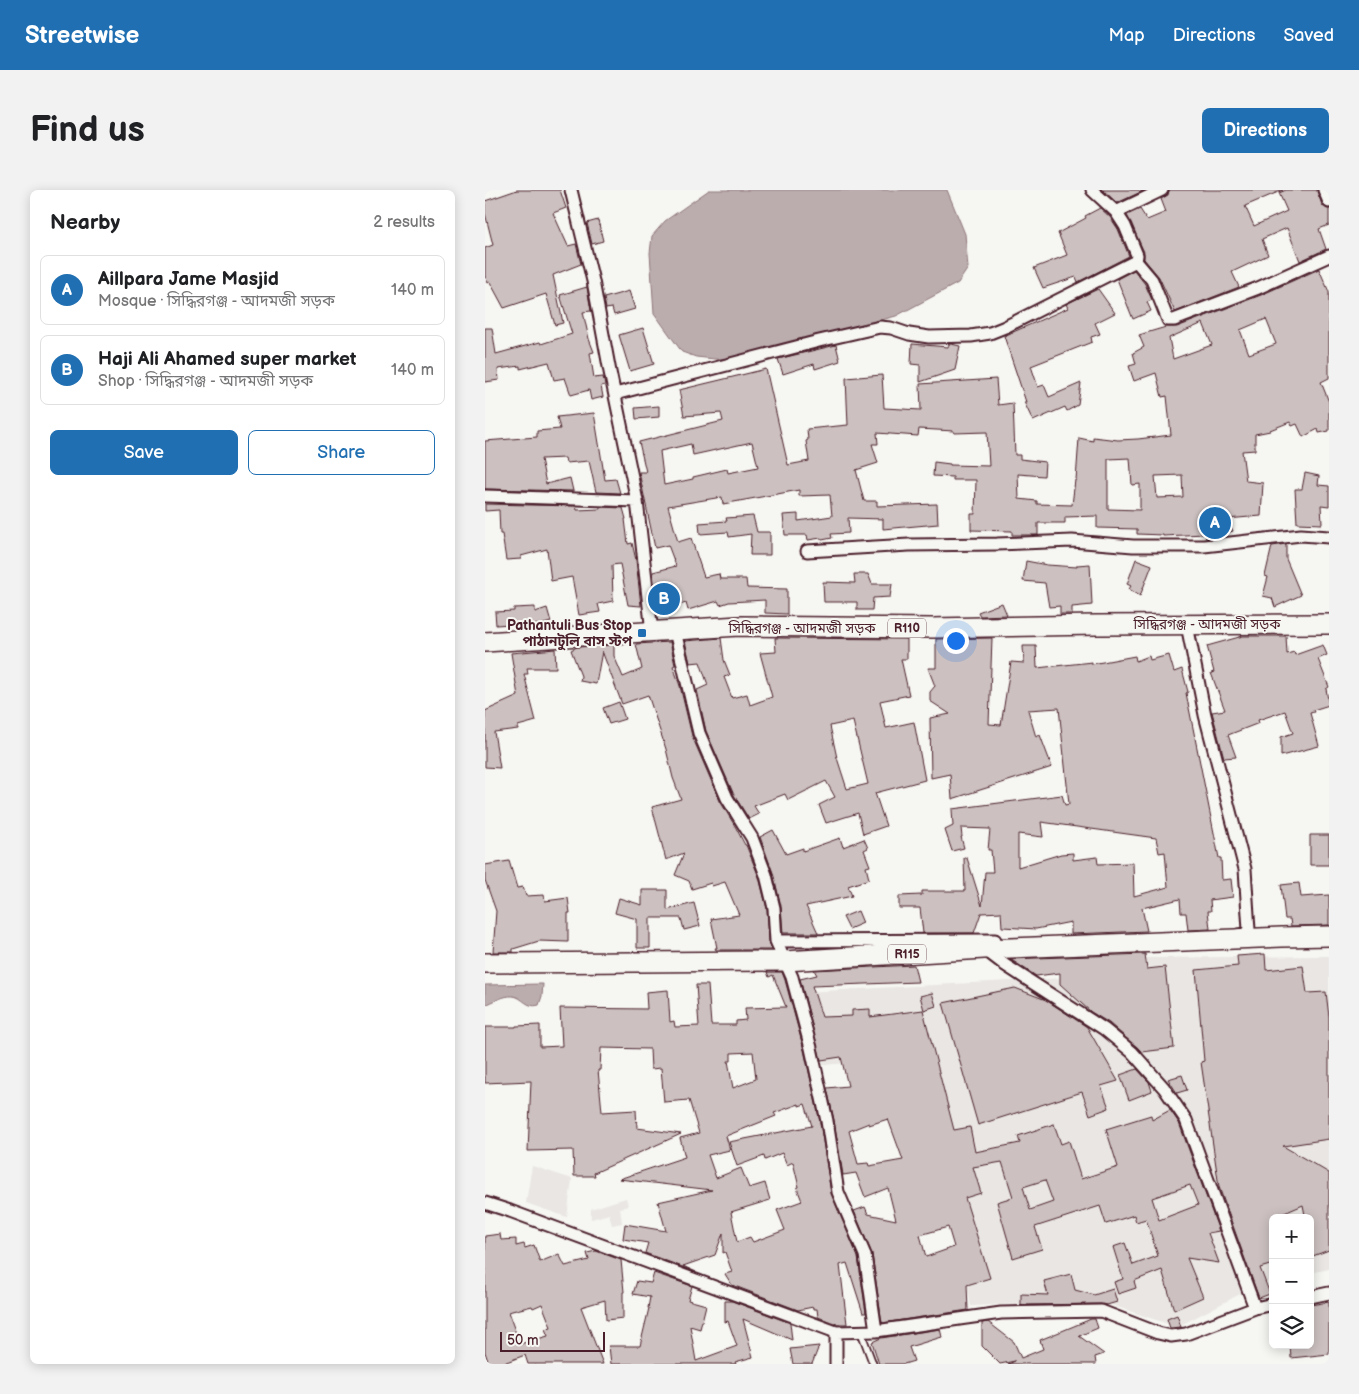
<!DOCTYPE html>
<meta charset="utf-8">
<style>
:root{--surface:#fff;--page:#f2f2f2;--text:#202124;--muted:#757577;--line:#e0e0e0;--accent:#1f6fb2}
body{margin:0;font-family:"Balsamiq Sans","Noto Sans Bengali",sans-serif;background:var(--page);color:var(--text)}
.controls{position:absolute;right:15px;bottom:15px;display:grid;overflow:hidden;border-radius:8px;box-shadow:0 2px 12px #0003}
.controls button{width:45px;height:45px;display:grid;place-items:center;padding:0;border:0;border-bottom:1px solid var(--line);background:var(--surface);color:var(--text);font:25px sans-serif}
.scale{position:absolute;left:15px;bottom:12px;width:105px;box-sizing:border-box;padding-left:5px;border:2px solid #4a1f2b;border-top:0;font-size:14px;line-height:18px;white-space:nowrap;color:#4a1f2b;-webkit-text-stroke:4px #f6f6f2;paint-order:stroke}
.you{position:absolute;left:470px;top:450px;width:18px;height:18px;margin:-12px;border:4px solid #fff;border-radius:50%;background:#1a73e8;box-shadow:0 0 0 8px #1a73e833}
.badge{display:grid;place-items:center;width:32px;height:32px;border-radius:50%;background:var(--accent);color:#fff;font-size:16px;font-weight:700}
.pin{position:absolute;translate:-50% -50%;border:2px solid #fff;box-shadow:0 1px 5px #0006}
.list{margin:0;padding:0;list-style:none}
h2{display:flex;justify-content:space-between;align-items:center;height:65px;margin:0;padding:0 20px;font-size:21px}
h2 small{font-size:16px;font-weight:400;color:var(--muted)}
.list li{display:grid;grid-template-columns:32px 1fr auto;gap:15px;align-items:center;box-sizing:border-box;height:70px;margin:0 10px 10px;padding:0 10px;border:1px solid var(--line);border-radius:8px}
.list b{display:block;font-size:19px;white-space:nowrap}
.list p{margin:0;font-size:16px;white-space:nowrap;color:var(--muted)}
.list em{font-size:16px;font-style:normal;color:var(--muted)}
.actions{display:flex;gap:10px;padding:15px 20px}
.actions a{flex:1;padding:11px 0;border:1px solid var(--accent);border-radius:8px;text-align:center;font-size:18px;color:var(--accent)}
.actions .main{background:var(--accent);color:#fff}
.icon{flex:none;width:28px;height:28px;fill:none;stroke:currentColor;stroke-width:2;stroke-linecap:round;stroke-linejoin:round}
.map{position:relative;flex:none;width:844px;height:1174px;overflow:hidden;border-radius:8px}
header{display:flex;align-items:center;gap:30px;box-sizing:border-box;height:70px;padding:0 25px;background:var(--accent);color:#fff}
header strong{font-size:24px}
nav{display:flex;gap:28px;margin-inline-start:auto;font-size:18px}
.intro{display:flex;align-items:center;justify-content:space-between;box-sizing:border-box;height:120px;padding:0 30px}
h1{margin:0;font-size:35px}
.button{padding:12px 22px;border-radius:8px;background:var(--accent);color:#fff;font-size:18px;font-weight:700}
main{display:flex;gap:30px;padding:0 30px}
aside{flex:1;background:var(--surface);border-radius:8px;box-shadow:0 2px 12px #0003}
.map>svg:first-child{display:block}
.built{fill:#e9e6e3}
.water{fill:#bbadae;stroke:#8e747a}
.building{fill:#ccc1c0;stroke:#4a1f2b;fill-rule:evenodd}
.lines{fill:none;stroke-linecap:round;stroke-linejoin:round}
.lane-casing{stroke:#4a1f2b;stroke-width:9}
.street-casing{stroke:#4a1f2b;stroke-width:15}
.primary-casing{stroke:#4a1f2b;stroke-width:22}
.lane{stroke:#f6f6f2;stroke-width:5.5}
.street{stroke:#f6f6f2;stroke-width:11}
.primary{stroke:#f6f6f2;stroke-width:19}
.poi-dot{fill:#1f6fb2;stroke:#f6f6f2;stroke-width:2}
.labels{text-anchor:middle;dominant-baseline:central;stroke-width:4;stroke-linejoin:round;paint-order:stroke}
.shield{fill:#f6f6f2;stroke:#7e6067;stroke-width:1}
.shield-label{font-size:12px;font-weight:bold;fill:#4a1f2b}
.street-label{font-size:14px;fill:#4a1f2b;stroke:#f6f6f2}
.poi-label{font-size:14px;font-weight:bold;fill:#4a1f2b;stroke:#f6f6f2;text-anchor:end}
</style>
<header>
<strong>Streetwise</strong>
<nav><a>Map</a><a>Directions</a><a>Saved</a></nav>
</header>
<div class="intro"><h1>Find us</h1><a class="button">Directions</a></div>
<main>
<aside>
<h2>Nearby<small>2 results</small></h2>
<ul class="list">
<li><span class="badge">A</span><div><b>Aillpara Jame Masjid</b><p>Mosque · সিদ্ধিরগঞ্জ - আদমজী সড়ক</p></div><em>140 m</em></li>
<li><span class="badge">B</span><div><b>Haji Ali Ahamed super market</b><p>Shop · সিদ্ধিরগঞ্জ - আদমজী সড়ক</p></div><em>140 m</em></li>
</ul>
<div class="actions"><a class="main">Save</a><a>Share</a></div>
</aside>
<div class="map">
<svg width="844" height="1174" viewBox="0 0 844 1174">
<rect width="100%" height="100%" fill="#f6f6f2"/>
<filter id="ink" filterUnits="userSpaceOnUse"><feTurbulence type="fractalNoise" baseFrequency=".02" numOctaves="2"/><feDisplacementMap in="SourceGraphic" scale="10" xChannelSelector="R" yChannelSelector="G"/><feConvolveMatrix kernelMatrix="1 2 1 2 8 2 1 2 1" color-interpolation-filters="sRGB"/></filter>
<g filter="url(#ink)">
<path class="built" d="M 844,766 L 844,1079 L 825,1083 L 825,1028 L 788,1028 L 788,1090 L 776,1093 L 692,1137 L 612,1110 L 486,1116 L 462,978 L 413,869 L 337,875 L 320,802 L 583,788 L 587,769 Z
M 47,976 L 87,989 L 82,1027 L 41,1013 Z
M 141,1008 L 143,1016 L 135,1018 L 137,1033 L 127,1035 L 124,1024 L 106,1029 L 106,1019 Z"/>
<path class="water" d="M 224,0 L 462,0 L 480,44 L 483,78 L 473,93 L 411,126 L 321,150 L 246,168 L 230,169 L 211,167 L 197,162 L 169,123 L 165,63 L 167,46 L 180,31 Z
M 58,794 L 57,806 L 54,815 C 42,819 38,807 28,806 C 19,805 8,812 0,815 L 0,795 Z"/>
<path class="building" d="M 32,0 L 75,0 L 81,18 L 68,23 L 83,56 L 91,54 L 96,74 L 68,85 L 78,133 L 70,135 L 61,104 L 19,118 L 5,92 L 3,93 L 0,86 L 0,58 L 8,55 L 0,23 L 0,11 Z
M 618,0 L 660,0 L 632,13 Z
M 684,0 L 798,0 L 760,16 L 769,36 L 802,21 L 794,3 L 801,0 L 832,0 L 837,15 L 844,19 L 844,35 L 834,39 L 841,59 L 815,71 L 802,38 L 777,49 L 783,65 L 747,82 L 754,97 L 690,122 L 674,87 L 659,69 L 659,62 L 642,25 L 655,19 L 662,30 L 681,22 L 676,9 L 683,5 Z
M 615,18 L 625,27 L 633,39 L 644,66 L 593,92 L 591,87 L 558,98 L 549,78 L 582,65 L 573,43 L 601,28 L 600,26 Z
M 113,30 L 118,51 L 107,54 L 102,33 Z
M 834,79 L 844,102 L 844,188 L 836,192 L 844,212 L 844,241 L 834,243 L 833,239 L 818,247 L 812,234 L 807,236 L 805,232 L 785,240 L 785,241 L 770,244 L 770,260 L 757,261 L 761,291 L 778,293 L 776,326 L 742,329 L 748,341 L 731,347 L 721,348 L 720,344 L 678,346 L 678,345 L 652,344 L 652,339 L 612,338 L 612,326 L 580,327 L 580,333 L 553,333 L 553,345 L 527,345 L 527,341 L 486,340 L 486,324 L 490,324 L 491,290 L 468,290 L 468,287 L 448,286 L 449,272 L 465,274 L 465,275 L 504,276 L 502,242 L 469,243 L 469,241 L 434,239 L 433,246 L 392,243 L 393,254 L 387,254 L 393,273 L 371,280 L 379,311 L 392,311 L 392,316 L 452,314 L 453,334 L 398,339 L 398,329 L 363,328 L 364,343 L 346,344 L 347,348 L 337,350 L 336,348 L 323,350 L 322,345 L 300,345 L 298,325 L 313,324 L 313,331 L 347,326 L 345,305 L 314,306 L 314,300 L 238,314 L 237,307 L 183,316 L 193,352 L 206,348 L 219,387 L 234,384 L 235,389 L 261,389 L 262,398 L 302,399 L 302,424 L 280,423 L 280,410 L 244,412 L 235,415 L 233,411 L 203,420 L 201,413 L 172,422 L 168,382 L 191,376 L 183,355 L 170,358 L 154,282 L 161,282 L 154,252 L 238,231 L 236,223 L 199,226 L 194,200 L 281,179 L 303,275 L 324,271 L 321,251 L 323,250 L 322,239 L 363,235 L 361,188 L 397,185 L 399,218 L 436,220 L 435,194 L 511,189 L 513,215 L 528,213 L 530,265 L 535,265 L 535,269 L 560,272 L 559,286 L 533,284 L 534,309 L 552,311 L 552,314 L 587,315 L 590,290 L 591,290 L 594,248 L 608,251 L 608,247 L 633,250 L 653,249 L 686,245 L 682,206 L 677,207 L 671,183 L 649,191 L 644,176 L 651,174 L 648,163 L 659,157 L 654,145 L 681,137 L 692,137 L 776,105 ZM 781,129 L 791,154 L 764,164 L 755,140 ZM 718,133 L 727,155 L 688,169 L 684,148 ZM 267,252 L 273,277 L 243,283 L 242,279 L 208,287 L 208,289 L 179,295 L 175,261 L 206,254 L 208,265 ZM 645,268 L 647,295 L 655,294 L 655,320 L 623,319 L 623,269 ZM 697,285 L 698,307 L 672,308 L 670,286 Z
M 649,80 L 660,94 L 667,110 L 662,112 L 666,121 L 648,129 L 632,89 Z
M 102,97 L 106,121 L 98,122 L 104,149 L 109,162 L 105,163 L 109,188 L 118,187 L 120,195 L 116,196 L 118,207 L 106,210 L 104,200 L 86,205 L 80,188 L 69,190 L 64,172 L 35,179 L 35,176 L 13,179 L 14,190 L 0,192 L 0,138 L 7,138 L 11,164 L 55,152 L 56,154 L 87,144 L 75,105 Z
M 613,99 L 630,123 L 610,133 L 615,144 L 606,147 L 607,152 L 546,176 L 553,197 L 559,195 L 564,207 L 596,193 L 593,215 L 582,221 L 580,217 L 548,231 L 539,212 L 541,212 L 519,146 L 583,118 L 581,114 Z
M 144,101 L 150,119 L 129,125 L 127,118 L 121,119 L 119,108 Z
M 158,138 L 169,174 L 145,181 L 134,145 Z
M 427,154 L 463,157 L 464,154 L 466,154 L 475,156 L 470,180 L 435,192 L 435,175 L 426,174 Z
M 351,155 L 355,171 L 330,179 L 329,174 L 298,184 L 293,169 Z
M 174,216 L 174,227 L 151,229 L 150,218 Z
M 109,223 L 120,290 L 131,289 L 135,303 L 111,302 L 104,271 L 81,273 L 80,268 L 56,269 L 61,294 L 85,288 L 88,301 L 0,299 L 0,251 L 52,247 L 52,241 L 75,239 L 72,227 Z
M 820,283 L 834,286 L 833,295 L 844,296 L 844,316 L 836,315 L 837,334 L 812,333 L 810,299 L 817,299 Z
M 0,314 L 91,316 L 92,320 L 115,319 L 115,317 L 138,318 L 141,329 L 140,329 L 143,354 L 147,353 L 151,370 L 156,416 L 143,415 L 135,374 L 127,375 L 128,411 L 113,414 L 115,422 L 94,425 L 87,387 L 66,391 L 62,359 L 36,366 L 36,369 L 21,370 L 17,344 L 15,344 L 14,320 L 0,321 Z
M 268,326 L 272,342 L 285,342 L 285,365 L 265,365 L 266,344 L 244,347 L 243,342 L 215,344 L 214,333 L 242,331 L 241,328 Z
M 801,354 L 801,369 L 816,405 L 790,417 L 787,408 L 778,406 L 783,387 L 780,386 L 787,356 Z
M 651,369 L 667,375 L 655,406 L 644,399 L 646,396 L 642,394 Z
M 541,371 L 562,375 L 592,377 L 592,375 L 605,374 L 607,415 L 587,417 L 587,424 L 575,424 L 575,416 L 564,417 L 560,393 L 538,391 Z
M 369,384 L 383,384 L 387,394 L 407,394 L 405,407 L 388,408 L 387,420 L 372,420 L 372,412 L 339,412 L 338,392 L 370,393 Z
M 517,413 L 522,425 L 495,426 L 493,422 Z
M 50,417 L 50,422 L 62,418 L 66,432 L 55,435 L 55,434 L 38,437 L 38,433 L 11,435 L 10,422 L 29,421 L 29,418 Z
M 758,446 L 801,446 L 802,464 L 809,462 L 810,465 L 838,455 L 842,465 L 833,469 L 844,497 L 841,499 L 844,515 L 828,520 L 829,522 L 825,523 L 834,556 L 796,566 L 796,547 L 808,543 L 800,521 L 773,530 L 774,533 L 743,545 L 751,567 L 739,568 L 727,522 L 740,520 L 726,483 L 729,482 L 722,456 Z
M 236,448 L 239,470 L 245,485 L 239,487 L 247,508 L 262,504 L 265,515 L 287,507 L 275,463 L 291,462 L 290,448 L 422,449 L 422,469 L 416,469 L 424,505 L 395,511 L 401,538 L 429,532 L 440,590 L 390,603 L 401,636 L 378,644 L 373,623 L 341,633 L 334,615 L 350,607 L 341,591 L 303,610 L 300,604 L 269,616 L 274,624 L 264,629 L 249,605 L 221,541 L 212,500 L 223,495 L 215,472 L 205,473 L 200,451 ZM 368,531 L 383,594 L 362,599 L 352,568 L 345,536 Z
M 507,448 L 504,534 L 516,535 L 526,472 L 539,473 L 538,456 L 551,456 L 552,478 L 607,472 L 607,474 L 650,466 L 651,471 L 664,466 L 665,470 L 684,465 L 689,482 L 697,479 L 703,502 L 701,503 L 734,668 L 736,668 L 737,690 L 746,689 L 748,707 L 725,710 L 726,721 L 723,721 L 725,739 L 703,740 L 701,723 L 696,723 L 695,709 L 657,718 L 662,741 L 586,744 L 586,732 L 551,739 L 518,737 L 517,737 L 516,722 L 496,723 L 489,743 L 438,743 L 435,718 L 414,718 L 414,706 L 437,705 L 437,701 L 480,701 L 479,668 L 482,668 L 497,716 L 500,682 L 508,682 L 506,660 L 503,660 L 505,639 L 476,638 L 477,647 L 476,647 L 479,658 L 467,661 L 460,640 L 468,636 L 467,619 L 577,605 L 580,615 L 584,614 L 574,518 L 543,520 L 551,547 L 555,545 L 567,577 L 467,609 L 465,584 L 446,588 L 445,528 L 465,524 L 445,511 L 445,502 L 450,496 L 443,478 L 451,478 L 451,449 ZM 556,632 L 671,648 L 674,663 L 680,662 L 683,697 L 649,706 L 648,673 L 613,674 L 612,667 L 588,670 L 588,663 L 576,664 L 533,677 L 533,644 L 558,647 Z
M 185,452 L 190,475 L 188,476 L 195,496 L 207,546 L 235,611 L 250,636 L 260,655 L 261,655 L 274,687 L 282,719 L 284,751 L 287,760 L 231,760 L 230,758 L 232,758 L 226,729 L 254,725 L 240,692 L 227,696 L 226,693 L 207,699 L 204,691 L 190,685 L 199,663 L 181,670 L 167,617 L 196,609 L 188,588 L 181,559 L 163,505 L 137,514 L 117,461 L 111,494 L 95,491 L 96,486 L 86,460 L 92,457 L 129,455 L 129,466 L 138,487 L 157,479 L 151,454 Z
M 70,459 L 71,478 L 42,478 L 43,484 L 39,484 L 51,531 L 33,536 L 33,539 L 9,542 L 15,578 L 0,577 L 0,521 L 33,506 L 26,463 Z
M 134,512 L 140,529 L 124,534 L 118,518 Z
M 288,640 L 301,664 L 318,658 L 318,661 L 355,648 L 358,657 L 379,649 L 383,658 L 379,660 L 385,676 L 381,677 L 384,689 L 363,696 L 367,706 L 321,716 L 333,743 L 298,743 L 296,716 L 288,683 L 275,647 Z
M 825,645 L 844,645 L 844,675 L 825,675 Z
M 24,671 L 32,698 L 38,697 L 41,706 L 59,705 L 60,711 L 83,708 L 85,723 L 83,723 L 83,752 L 54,751 L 28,759 L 28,762 L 8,762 L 11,721 L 0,690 L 0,675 Z
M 814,693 L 816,707 L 844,705 L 844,735 L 806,736 L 805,729 L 800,729 L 796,695 Z
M 157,700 L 182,700 L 182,720 L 209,713 L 215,736 L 199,740 L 196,728 L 165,728 L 165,758 L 152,758 L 152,729 L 130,723 L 134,708 L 157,715 Z
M 373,721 L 378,733 L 364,739 L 358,727 Z
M 660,764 L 662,779 L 680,777 L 689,858 L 657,862 L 624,833 L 606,822 L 575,794 L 575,783 L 551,786 L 525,769 Z
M 780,764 L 781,780 L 818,776 L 822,803 L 841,802 L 844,827 L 844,949 L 798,956 L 844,983 L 844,1060 L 825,1067 L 825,1024 L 820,1025 L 818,1015 L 788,1028 L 788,1074 L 775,1078 L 785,1104 L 774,1108 L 734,997 L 716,872 L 719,871 L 711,780 L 753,776 L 752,766 Z
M 429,775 L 433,792 L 327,796 L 337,827 L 367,826 L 367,820 L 385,819 L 385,827 L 438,820 L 469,940 L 485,937 L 490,962 L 535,953 L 533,946 L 569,934 L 576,954 L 584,951 L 596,989 L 633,977 L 621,939 L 666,925 L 667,930 L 685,920 L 694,933 L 734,1041 L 723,1043 L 734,1073 L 702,1068 L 718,1107 L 689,1120 L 677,1080 L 649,1091 L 651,1098 L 633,1104 L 629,1092 L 638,1089 L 628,1057 L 640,1053 L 648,1075 L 673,1066 L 661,1029 L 651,1032 L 649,1025 L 621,1034 L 615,1016 L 550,1037 L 557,1059 L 528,1068 L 512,1012 L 528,1007 L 517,972 L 488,977 L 496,1003 L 480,1008 L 505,1088 L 482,1095 L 483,1120 L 397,1133 L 387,1064 L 369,1021 L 380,1017 L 383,1024 L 411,1030 L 403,998 L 380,1007 L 371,983 L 358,985 L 349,930 L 342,898 L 363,896 L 356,867 L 336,870 L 315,789 L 332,785 L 329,780 ZM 403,929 L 418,970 L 384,976 L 383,973 L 373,974 L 364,941 L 384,933 L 384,935 ZM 560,990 L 568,1012 L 545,1020 L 538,997 ZM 705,995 L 713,1015 L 674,1030 L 667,1008 ZM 463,1037 L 469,1057 L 441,1067 L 435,1045 Z
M 282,782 L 297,782 L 300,790 L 319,860 L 335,932 L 346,1003 L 373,1067 L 381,1123 L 378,1123 L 362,1073 L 355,1075 L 362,1134 L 352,1134 L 333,1127 L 332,1119 L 328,1119 L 328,1117 L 313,1120 L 247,1095 L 240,1084 L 247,1082 L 240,1062 L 238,1063 L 238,1043 L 230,1065 L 198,1076 L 211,1082 L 160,1063 L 163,1053 L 138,1049 L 140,1034 L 181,1041 L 173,1012 L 227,1000 L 134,989 L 200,967 L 195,948 L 214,943 L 204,910 L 179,912 L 176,878 L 166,879 L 165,859 L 116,858 L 115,880 L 113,880 L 117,922 L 151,920 L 152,938 L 196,944 L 109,983 L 110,986 L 89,986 L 88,960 L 43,961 L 46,891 L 0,893 L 0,837 L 31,837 L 31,836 L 55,835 L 55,857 L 77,856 L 75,818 L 162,819 L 161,802 L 183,800 L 185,832 L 189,831 L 190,837 L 214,836 L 211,795 L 223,795 L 226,835 L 251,835 L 251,831 L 261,830 L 260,818 L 301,817 L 288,785 L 284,787 ZM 268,862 L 271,889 L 248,898 L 243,871 L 246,871 L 246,863 ZM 314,914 L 314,916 L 320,914 L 327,936 L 244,952 L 252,976 L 279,966 L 280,970 L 297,963 L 302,975 L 308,972 L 314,997 L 312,998 L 317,1011 L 292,1020 L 300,1040 L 268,1052 L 265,1047 L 252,1052 L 246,1022 L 285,1010 L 280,993 L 264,998 L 256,978 L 231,988 L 223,965 L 245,960 L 241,946 L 291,926 L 289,923 Z
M 530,798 L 561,810 L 602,837 L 633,891 L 616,896 L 624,918 L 605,925 L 597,902 L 493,935 L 458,813 Z
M 447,803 L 451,816 L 439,820 L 435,806 Z
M 652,879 L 664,892 L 667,901 L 644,910 L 635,885 Z
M 697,885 L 702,900 L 692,903 L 683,889 Z
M 15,1044 L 16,1050 L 31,1049 L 31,1056 L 39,1054 L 40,1058 L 49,1055 L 55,1072 L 74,1064 L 80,1076 L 104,1070 L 102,1063 L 111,1061 L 136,1070 L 139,1102 L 138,1102 L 138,1128 L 121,1130 L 120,1110 L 96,1117 L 118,1174 L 43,1174 L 40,1165 L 16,1174 L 4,1174 L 0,1162 L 0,1046 ZM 57,1114 L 66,1137 L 60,1139 L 63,1146 L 35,1154 L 23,1122 L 47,1116 L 48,1118 Z
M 169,1083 L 207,1096 L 203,1110 L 221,1115 L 215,1139 L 205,1136 L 211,1171 L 252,1156 L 243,1131 L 240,1132 L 240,1111 L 247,1111 L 305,1133 L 307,1150 L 258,1129 L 268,1167 L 250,1172 L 251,1174 L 126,1174 L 124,1156 L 155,1156 L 164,1118 L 163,1118 L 165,1107 L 148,1104 L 152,1091 L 166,1093 Z
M 586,1084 L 590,1100 L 609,1105 L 628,1099 L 632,1112 L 622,1115 L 616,1114 L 536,1115 L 536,1104 L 563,1105 L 559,1091 Z
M 844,1112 L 844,1164 L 806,1168 L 805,1155 L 825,1155 L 825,1115 Z
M 692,1125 L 696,1137 L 685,1138 L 682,1129 Z
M 606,1129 L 610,1129 L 613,1138 L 594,1146 L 619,1164 L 610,1167 L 611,1174 L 523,1174 L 530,1171 L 515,1174 L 497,1156 L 497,1133 L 503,1132 L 529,1152 L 536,1168 L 558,1159 L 555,1150 Z
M 455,1139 L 457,1147 L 424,1157 L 429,1171 L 419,1174 L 394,1174 L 387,1152 L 396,1148 Z
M 334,1156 L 327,1174 L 308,1174 L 305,1159 Z"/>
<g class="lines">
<g class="lane-casing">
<path id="lane" d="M 376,1142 L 388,1174"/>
</g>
<g class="street-casing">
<path id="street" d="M 86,0 L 108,91 L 125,182 L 152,311 L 167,442
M 839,0 L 844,12
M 631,22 L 677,0
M 651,71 L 667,90 L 683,130 L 689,130 L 773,98 L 844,66
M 130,204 L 334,151 L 395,137 L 406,138 L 424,144 L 444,147 L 486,146 L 505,143 L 520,137 L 651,71 L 652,65 L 640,36 L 631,22 L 607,0
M 0,306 L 152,311
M 322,361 L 424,355 L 512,354 L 587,351 L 648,356 L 719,356 L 816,345 L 844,347
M 702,435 L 720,525 L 760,679 L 764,740 L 760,744 L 753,745
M 190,441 L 214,543 L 242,608 L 267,648 L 281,685 L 289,718 L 291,751 L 307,787 L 326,858 L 342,931 L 353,1002 L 380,1065 L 391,1141 L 351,1142
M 291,751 L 510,750
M 499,759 L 520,775 L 619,839 L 647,862 L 679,898 L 701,930 L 770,1118
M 0,1013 L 25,1021 L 351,1142 L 351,1174
M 825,1107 L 844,1103
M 391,1141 L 516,1123 L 616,1121 L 673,1143 L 686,1146 L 701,1144 L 770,1118 L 788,1114"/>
</g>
<g class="primary-casing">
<path id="primary" d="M 0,452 L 254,436 L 447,438 L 612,435 L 844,434
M 0,773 L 300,771 L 499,759 L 797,747 L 844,746"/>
</g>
<use href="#lane" class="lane"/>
<use href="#street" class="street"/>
<use href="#primary" class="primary"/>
</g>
</g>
<rect class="poi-dot" x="152" y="438" width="10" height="10" rx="2.5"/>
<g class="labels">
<g class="shield">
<rect x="403" y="428.5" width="38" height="19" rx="4"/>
<rect x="403" y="754.5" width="38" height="19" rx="4"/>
</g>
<g class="shield-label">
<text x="422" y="438">R110</text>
<text x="422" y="764">R115</text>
</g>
<g class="street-label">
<text x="722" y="434">সিদ্ধিরগঞ্জ - আদমজী সড়ক</text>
<text x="317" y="438">সিদ্ধিরগঞ্জ - আদমজী সড়ক</text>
</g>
<g class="poi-label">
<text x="147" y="435">Pathantuli Bus Stop<tspan x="147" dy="16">পাঠানটুলি বাস স্টপ</tspan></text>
</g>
</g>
</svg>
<div class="controls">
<button>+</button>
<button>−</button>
<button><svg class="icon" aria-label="layers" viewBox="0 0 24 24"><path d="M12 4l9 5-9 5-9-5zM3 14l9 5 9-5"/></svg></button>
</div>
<div class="scale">50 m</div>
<div class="you"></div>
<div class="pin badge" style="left:730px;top:333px">A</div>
<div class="pin badge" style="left:179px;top:409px">B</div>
</div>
</main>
